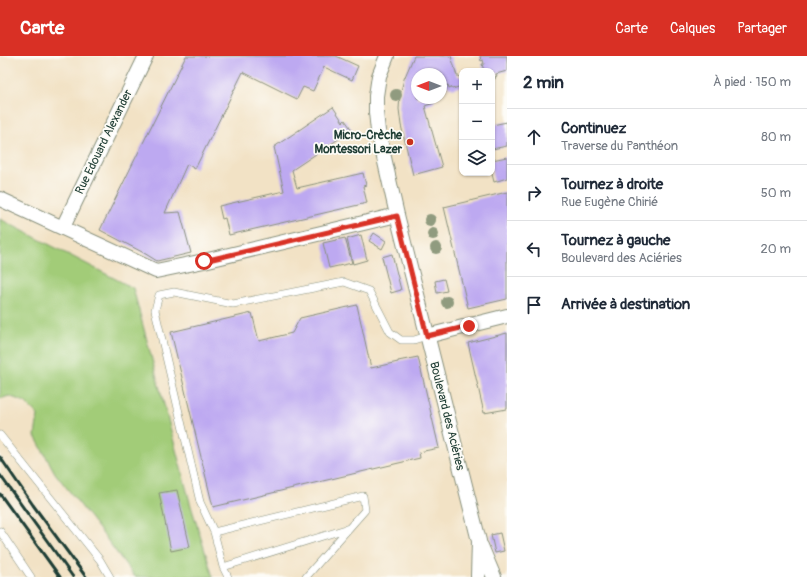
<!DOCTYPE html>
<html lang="fr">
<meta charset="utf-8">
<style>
:root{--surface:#fff;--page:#f6f6f7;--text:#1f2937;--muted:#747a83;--line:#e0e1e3;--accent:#d93025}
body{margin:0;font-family:Pangolin,sans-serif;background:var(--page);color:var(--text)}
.controls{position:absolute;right:12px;top:12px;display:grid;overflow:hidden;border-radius:8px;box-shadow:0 1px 3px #0004}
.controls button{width:36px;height:36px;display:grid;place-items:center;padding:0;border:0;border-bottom:1px solid var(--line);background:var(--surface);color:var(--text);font:20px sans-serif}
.compass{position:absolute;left:411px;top:12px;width:36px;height:36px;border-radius:50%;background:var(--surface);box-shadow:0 1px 3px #0004;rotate:270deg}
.stop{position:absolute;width:12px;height:12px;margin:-9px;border:3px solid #d93025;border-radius:50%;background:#fff}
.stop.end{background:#d93025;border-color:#fff;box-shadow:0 1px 4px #0008}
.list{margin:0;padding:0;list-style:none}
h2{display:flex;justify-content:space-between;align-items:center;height:52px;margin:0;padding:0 16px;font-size:17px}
h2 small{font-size:13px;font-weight:400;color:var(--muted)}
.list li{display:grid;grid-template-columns:26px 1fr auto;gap:12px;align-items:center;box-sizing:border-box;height:56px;padding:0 16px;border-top:1px solid var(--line)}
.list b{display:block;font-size:15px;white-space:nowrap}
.list p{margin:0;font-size:13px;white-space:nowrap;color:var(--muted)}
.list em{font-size:13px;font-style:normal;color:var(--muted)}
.icon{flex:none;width:22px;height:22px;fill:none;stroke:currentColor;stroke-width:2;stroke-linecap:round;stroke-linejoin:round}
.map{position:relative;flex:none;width:507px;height:521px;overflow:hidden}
header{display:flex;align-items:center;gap:24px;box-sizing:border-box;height:56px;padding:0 20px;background:var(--accent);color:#fff}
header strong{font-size:19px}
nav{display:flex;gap:22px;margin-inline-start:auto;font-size:14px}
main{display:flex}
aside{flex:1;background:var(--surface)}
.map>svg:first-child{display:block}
.green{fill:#a2cc78;stroke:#608456}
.building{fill:#bda9f1}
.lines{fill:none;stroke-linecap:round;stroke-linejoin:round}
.lane-casing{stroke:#88907c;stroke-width:8}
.street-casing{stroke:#88907c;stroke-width:16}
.lane{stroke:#fff;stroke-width:7}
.street{stroke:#fff;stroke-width:14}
.rail{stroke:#1f3d34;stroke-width:3}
.tree{fill:#909b7f}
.route{stroke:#d93025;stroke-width:5}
.poi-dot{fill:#c8321e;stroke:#fdfcf7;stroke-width:1.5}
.labels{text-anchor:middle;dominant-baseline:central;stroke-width:3.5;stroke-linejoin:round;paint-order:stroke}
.poi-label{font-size:12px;font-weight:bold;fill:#1f3d34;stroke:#fdfcf7;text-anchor:end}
.street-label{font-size:12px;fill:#1f3d34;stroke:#fdfcf7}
</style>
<header>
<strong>Carte</strong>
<nav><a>Carte</a><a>Calques</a><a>Partager</a></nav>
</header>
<main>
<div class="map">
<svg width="507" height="521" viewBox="0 0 507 521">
<rect width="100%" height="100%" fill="#fdfcf7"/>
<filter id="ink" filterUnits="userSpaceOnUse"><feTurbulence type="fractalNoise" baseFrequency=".025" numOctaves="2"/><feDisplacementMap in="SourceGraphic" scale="8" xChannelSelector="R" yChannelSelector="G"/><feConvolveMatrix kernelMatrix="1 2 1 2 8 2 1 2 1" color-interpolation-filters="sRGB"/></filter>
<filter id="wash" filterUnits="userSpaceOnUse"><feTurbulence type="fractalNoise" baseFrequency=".012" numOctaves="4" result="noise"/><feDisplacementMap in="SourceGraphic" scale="16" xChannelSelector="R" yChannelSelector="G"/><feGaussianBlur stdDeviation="0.9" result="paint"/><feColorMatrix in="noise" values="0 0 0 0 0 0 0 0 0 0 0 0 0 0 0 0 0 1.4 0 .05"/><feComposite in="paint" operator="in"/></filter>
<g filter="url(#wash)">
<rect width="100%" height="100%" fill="#f2e2c5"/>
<path class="green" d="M 0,163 L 133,232 L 191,450 L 213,521 L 135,521 L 99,473 L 55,417 L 35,380 L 38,359 L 25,346 L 9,340 L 0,343 Z"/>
<g id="blocks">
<path class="building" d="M 186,0 L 336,0 L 358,10 L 352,24 L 324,11 L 313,35 L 303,31 L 297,43 L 243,16 L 195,113 L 187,108 L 165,157 L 180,156 L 191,197 L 157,205 L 144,197 L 100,174 Z
M 414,0 L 451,0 L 457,20 L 459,20 L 460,21 L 462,21 L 462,30 L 452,33 L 451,31 L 449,32 L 448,29 L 441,31 L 441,18 L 417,18 L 417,42 L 434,42 L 435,45 L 433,46 L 434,47 L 425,50 L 442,111 L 413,119 L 401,69 L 399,53 L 400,39 L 404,23 Z
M 480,0 L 507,0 L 507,15 L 496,18 L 497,20 L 495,21 L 495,23 L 492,23 L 492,15 L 484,15 L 482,8 L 484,8 L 483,4 L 481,5 Z
M 333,51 L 343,66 L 345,64 L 352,74 L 292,114 L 297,132 L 363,117 L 366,129 L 363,130 L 367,147 L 229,179 L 225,162 L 222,163 L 219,150 L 284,135 L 274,91 Z
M 507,66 L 507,90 L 492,93 L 492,69 Z
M 507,101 L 507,122 L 494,126 L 492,118 L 492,104 Z
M 507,136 L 507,243 L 468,252 L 444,151 Z
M 374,177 L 386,185 L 382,193 L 369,185 Z
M 361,179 L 367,204 L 353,208 L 347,183 Z
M 345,182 L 352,207 L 329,212 L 323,187 Z
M 392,198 L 401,234 L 391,237 L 382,201 Z
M 444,223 L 447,235 L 437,237 L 435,225 Z
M 357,249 L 371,312 L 398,306 L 398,305 L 418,301 L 439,392 L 419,396 L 420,402 L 213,451 L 171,276 L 252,257 L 259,285 L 292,277 L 300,262 Z
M 507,277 L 507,353 L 484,357 L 468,287 Z
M 177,434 L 190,491 L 171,495 L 159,437 Z
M 500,477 L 504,495 L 495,497 L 491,479 Z"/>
</g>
</g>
<g filter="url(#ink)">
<use href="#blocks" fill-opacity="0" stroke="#88907c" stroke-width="1"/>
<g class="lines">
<g class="lane-casing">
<path id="lane" d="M 0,379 L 100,504 L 110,521
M 0,475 L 31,521
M 214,476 L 363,440 L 365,454 L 306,521
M 223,511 L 349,472
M 228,521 L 223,511 L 214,476 L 200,446 L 155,254 L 159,239 L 174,236 L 233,248 L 344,226 L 369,235 L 390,276 L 401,284 L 414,284 L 427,280"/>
</g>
<g class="street-casing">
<path id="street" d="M 387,0 L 379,20 L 376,40 L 376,56 L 378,75 L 397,159 L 479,485 L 478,521
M 0,143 L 156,215 L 204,205 L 397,159
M 63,171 L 146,0
M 427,280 L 507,260
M 481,490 L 494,521"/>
</g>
<use href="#lane" class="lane"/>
<use href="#street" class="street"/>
<path class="rail" d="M 0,401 L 33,449 L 86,521
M 0,419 L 73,521
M 0,438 L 60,521"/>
</g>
<g class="tree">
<circle cx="396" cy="39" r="6"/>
<circle cx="430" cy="164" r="6"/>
<circle cx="433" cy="178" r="6"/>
<circle cx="436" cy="192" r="6"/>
<circle cx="447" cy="246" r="6"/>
</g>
</g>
<g class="lines" filter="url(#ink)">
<path class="route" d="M 204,205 L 397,160 L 427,280 L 469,270"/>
</g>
<circle class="poi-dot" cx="410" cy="86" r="4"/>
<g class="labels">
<g class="poi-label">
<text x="402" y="79">Micro-Crèche<tspan x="402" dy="14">Montessori Lazer</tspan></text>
</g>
<g class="street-label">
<text transform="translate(104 86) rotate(-64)">Rue Edouard Alexander</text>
<text transform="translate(447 360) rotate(76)">Boulevard des Aciéries</text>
</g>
</g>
</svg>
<div class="controls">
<button>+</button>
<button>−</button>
<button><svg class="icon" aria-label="layers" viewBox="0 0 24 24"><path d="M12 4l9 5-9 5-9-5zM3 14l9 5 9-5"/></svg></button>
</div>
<svg class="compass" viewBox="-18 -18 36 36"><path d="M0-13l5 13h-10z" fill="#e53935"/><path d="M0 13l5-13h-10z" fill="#747a83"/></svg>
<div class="stop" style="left:204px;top:205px"></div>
<div class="stop end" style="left:469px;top:270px"></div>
</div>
<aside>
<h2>2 min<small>À pied · 150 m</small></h2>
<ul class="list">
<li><svg class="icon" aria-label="ahead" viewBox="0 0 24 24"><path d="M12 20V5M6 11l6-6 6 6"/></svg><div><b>Continuez</b><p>Traverse du Panthéon</p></div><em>80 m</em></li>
<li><svg class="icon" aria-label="right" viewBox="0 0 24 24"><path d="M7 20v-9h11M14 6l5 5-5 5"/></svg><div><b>Tournez à droite</b><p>Rue Eugène Chirié</p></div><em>50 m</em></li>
<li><svg class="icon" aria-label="left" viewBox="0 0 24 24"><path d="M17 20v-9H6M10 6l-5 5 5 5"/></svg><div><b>Tournez à gauche</b><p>Boulevard des Aciéries</p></div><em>20 m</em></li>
<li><svg class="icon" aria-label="arrive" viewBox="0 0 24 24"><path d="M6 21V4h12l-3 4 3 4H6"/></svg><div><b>Arrivée à destination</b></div></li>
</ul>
</aside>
</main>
